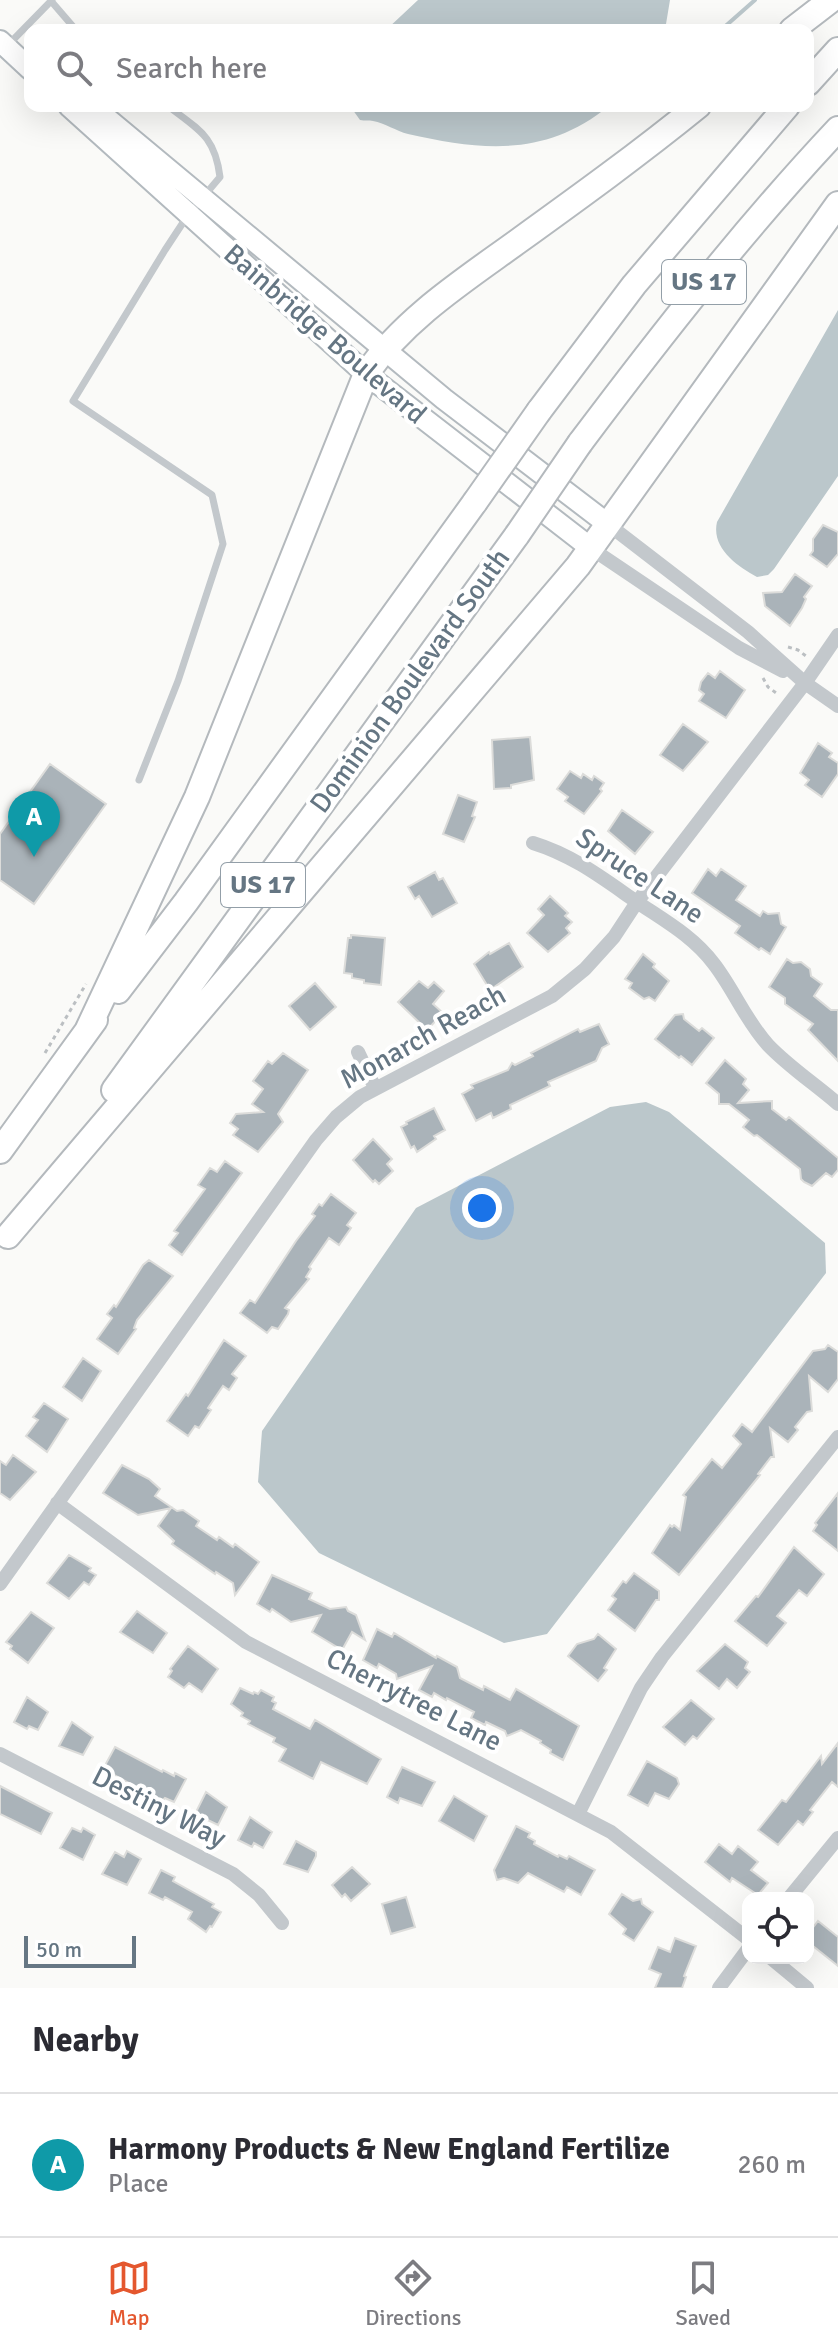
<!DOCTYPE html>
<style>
:root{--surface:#fff;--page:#f2f2f3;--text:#2b2b33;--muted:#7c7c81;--line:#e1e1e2;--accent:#e4572e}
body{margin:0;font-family:Signika,sans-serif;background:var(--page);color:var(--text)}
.controls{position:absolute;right:24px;bottom:24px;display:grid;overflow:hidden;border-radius:16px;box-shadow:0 8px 32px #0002}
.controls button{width:72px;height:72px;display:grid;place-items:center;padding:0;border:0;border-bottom:2px solid var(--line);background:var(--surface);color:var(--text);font:40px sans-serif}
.scale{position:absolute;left:24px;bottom:20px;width:112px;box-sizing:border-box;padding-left:8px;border:4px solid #657683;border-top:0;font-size:22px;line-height:28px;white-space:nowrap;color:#657683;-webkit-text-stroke:6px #fff;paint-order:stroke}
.you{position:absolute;left:482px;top:1208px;width:28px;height:28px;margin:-20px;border:6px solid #fff;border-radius:50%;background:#1a73e8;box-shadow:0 0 0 12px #1a73e833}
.badge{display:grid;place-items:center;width:52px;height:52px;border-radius:50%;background:var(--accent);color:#fff;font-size:26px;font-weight:700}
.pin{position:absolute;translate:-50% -66px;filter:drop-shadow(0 2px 4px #0008)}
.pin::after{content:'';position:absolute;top:42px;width:28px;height:24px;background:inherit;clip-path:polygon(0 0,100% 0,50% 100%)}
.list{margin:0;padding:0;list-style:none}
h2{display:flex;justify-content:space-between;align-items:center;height:104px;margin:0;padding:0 32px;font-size:34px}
h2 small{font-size:26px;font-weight:400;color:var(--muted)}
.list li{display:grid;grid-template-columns:52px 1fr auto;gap:24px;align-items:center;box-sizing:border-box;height:144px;padding:0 32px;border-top:2px solid var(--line)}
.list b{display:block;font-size:30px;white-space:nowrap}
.list p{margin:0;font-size:26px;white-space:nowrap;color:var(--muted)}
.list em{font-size:26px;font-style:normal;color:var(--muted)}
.icon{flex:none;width:44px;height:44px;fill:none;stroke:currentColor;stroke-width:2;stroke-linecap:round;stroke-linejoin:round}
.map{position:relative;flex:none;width:838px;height:1988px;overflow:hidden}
.search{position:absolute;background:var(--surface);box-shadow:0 8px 32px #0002;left:24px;right:24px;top:24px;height:88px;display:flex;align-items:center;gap:20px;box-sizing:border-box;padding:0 28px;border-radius:16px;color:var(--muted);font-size:30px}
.sheet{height:248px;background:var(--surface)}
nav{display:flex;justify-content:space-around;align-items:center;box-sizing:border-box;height:112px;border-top:2px solid var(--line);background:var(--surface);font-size:22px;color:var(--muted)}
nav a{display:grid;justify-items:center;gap:4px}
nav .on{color:var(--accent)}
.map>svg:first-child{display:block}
.water{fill:#bbc7cb}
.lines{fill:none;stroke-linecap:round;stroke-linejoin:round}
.stream{stroke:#bbc7cb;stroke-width:4}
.building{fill:#aab3b9;stroke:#dcdcda;stroke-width:2}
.secondary-casing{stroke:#b3babf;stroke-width:24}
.motorway-casing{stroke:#b4b9bd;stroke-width:28}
.path{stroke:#bbbfc2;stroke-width:3;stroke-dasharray:4 4;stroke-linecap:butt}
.service{stroke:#c3c8cc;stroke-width:7}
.minor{stroke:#c3c8cc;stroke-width:14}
.secondary{stroke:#fff;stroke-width:20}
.motorway{stroke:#fff;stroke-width:24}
.motorway-bridge-casing{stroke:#b4b9bd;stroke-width:28;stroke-linecap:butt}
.motorway-bridge{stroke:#fff;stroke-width:24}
.labels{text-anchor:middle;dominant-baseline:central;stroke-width:8;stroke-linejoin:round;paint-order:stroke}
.shield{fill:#fff;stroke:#939fa8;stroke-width:2}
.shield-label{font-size:26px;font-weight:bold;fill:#657683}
.street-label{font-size:28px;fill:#657683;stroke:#fff}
</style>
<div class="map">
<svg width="838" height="1988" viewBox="0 0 838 1988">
<rect width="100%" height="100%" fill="#fafaf8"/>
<path class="water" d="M 418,0 L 670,0 L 665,30 L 386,30 Z
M 350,106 L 609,106 C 546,157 483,151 408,134 C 396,131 385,123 373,121 C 369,120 365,121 360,120 Z
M 838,310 L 838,476 L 774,569 L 768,575 L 757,577 C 737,566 711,548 717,522 Z
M 646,1102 L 669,1112 L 825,1243 L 826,1273 L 547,1634 L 504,1643 L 319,1553 L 258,1482 L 262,1431 L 416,1208 L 610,1107 Z"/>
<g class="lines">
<path class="stream" d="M 721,30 L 755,0"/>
</g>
<path class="building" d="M 823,525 L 838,532 L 838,554 L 827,567 L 810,555 L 813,551 L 813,539 Z
M 795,574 L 812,586 L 804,597 L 806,599 L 802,608 L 790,626 L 765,606 L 763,593 L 782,592 Z
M 720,671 L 745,690 L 726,718 L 699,701 L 704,694 L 699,690 L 701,682 L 708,673 L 715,678 Z
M 683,724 L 708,742 L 683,771 L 660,755 Z
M 530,737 L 534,780 L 511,785 L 511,788 L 494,789 L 492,740 Z
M 818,743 L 832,753 L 829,757 L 838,763 L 838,774 L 822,797 L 805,785 L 809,780 L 800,773 Z
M 50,764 L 106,804 L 34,904 L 0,880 L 0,834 Z
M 570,771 L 581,778 L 583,774 L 592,780 L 594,776 L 604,783 L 600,789 L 602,791 L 584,814 L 565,801 L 568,797 L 557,789 Z
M 458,795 L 477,802 L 472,816 L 475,817 L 464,842 L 443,834 Z
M 622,810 L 653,832 L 635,854 L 608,831 Z
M 708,869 L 716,876 L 721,869 L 746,886 L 736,900 L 760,916 L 763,911 L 768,914 L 779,913 L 781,924 L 786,927 L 770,954 L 761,948 L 759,950 L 735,933 L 740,926 L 692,893 Z
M 435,872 L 439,880 L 443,878 L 457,903 L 432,917 L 419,896 L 415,899 L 408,887 Z
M 550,896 L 568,913 L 565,916 L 572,922 L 566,928 L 570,933 L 548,952 L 527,933 L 544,915 L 538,909 Z
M 351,935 L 385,938 L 381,985 L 364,983 L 364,980 L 352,978 L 352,974 L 344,973 L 348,938 L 351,938 Z
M 509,943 L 523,967 L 490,990 L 474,964 L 489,952 L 490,954 Z
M 643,954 L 655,964 L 653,967 L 669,981 L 655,1001 L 649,997 L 644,999 L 629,988 L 632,983 L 625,979 Z
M 787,959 L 793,963 L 801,962 L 810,969 L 811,976 L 822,984 L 814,996 L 831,1010 L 838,1010 L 838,1061 L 808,1030 L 813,1024 L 785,1004 L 785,998 L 769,987 Z
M 419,981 L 428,988 L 434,982 L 444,991 L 433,1004 L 443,1013 L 427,1030 L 398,1002 Z
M 315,983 L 336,1007 L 310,1030 L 289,1006 Z
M 683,1014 L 684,1019 L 699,1031 L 702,1028 L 714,1038 L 692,1065 L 681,1056 L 679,1058 L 655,1039 L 675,1015 Z
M 599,1024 L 609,1044 L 602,1048 L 596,1061 L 548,1082 L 550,1086 L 510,1105 L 511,1109 L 493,1118 L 491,1113 L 476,1121 L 462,1094 L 473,1088 L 471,1085 L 508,1070 L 512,1063 L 515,1065 L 533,1056 L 531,1053 L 578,1029 L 580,1032 Z
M 283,1053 L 308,1070 L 278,1114 L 283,1122 L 258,1152 L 233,1135 L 238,1129 L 230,1123 L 236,1114 L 263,1112 L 252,1104 L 263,1089 L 253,1081 L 268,1061 L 272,1064 Z
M 725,1060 L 746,1079 L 743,1084 L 749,1090 L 738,1103 L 772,1101 L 772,1109 L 786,1120 L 789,1117 L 838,1158 L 838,1170 L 832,1177 L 826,1173 L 812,1186 L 804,1182 L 801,1179 L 800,1169 L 757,1135 L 754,1136 L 743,1127 L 749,1120 L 729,1104 L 719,1104 L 719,1094 L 706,1083 Z
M 434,1108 L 445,1130 L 434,1136 L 436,1139 L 417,1152 L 414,1146 L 411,1148 L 401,1127 L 407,1124 L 406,1122 Z
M 373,1139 L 392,1159 L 387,1164 L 393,1171 L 379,1184 L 375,1180 L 373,1182 L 353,1160 Z
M 225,1161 L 242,1173 L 182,1255 L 169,1245 L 178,1233 L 174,1231 L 205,1189 L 198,1185 L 210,1168 L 217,1172 Z
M 331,1194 L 356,1213 L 347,1225 L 351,1228 L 339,1245 L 329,1238 L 309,1267 L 311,1269 L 306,1277 L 309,1279 L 285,1308 L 289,1310 L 288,1314 L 278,1329 L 272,1327 L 267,1333 L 240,1313 L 250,1300 L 255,1303 L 296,1241 L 315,1216 L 312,1214 L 319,1204 L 322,1206 Z
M 149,1260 L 173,1276 L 137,1320 L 134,1328 L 136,1329 L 118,1354 L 97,1339 L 112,1318 L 107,1314 L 114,1305 L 116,1307 L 143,1265 Z
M 224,1340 L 246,1356 L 232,1374 L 237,1378 L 229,1390 L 223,1386 L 208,1408 L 211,1410 L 199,1428 L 195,1426 L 188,1436 L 167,1421 L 186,1394 L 188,1396 Z
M 828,1345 L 838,1352 L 838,1379 L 828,1392 L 809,1376 L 812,1411 L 807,1412 L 795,1427 L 798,1430 L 788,1442 L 770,1428 L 774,1457 L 771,1457 L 758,1474 L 760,1475 L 679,1575 L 652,1553 L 670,1525 L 672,1527 L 674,1525 L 680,1530 L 686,1497 L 683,1495 L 712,1459 L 722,1468 L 741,1444 L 733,1436 L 742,1424 L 752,1432 L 813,1351 L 825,1349 Z
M 83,1358 L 101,1371 L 82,1401 L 63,1387 Z
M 44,1403 L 68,1419 L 47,1452 L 26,1436 L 38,1420 L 33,1417 Z
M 13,1455 L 36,1472 L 10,1500 L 0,1493 L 0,1461 L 6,1465 Z
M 122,1465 L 149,1479 L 160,1489 L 155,1496 L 177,1511 L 183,1510 L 199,1521 L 196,1526 L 217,1540 L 219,1537 L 233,1547 L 235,1544 L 259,1562 L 235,1595 L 233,1583 L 216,1572 L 215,1574 L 172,1544 L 174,1541 L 158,1526 L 171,1508 L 138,1515 L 103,1493 Z
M 838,1493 L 838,1551 L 813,1531 L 817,1525 L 815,1523 Z
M 794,1547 L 824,1574 L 807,1596 L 799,1590 L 777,1616 L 786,1623 L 767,1646 L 735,1621 L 756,1596 L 758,1597 Z
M 69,1555 L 91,1568 L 89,1571 L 96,1575 L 89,1585 L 84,1582 L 69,1599 L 47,1583 Z
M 634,1573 L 659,1591 L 659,1600 L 656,1600 L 635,1631 L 608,1610 L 616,1599 L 612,1596 L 623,1581 L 626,1583 Z
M 272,1575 L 312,1593 L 309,1599 L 330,1609 L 346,1607 L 348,1611 L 356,1615 L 365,1640 L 352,1632 L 342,1650 L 312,1632 L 321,1615 L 291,1622 L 272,1609 L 270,1612 L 257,1604 Z
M 137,1611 L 167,1633 L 153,1653 L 120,1632 Z
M 31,1612 L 54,1628 L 28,1663 L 10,1649 L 12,1646 L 6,1642 Z
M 377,1629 L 392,1637 L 394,1633 L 436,1658 L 437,1656 L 457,1667 L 460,1678 L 483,1690 L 484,1686 L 510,1700 L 516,1689 L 579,1726 L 563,1760 L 550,1753 L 551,1750 L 540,1743 L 541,1741 L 521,1730 L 507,1736 L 505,1731 L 486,1722 L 485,1725 L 471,1718 L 474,1712 L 447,1698 L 446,1700 L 434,1693 L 432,1697 L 419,1690 L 432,1666 L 397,1679 L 396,1674 L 379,1664 L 377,1668 L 363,1660 Z
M 598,1634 L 616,1649 L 604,1668 L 607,1670 L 598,1681 L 568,1656 L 577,1644 L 594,1639 Z
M 725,1644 L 748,1662 L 745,1668 L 750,1672 L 737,1688 L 727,1679 L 719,1689 L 697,1671 Z
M 188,1646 L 218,1669 L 202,1692 L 189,1683 L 184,1688 L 168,1677 L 172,1671 L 170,1669 Z
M 240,1688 L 253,1694 L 254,1692 L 258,1694 L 261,1690 L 274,1697 L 272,1701 L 276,1703 L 273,1709 L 310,1729 L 315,1720 L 381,1759 L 367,1784 L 321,1762 L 313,1779 L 279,1761 L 286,1749 L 273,1742 L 275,1738 L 248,1724 L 250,1721 L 241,1716 L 243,1713 L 231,1704 Z
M 27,1697 L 48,1712 L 38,1730 L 29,1726 L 27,1729 L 14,1722 Z
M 691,1700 L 714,1719 L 697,1739 L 693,1736 L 685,1745 L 663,1727 Z
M 72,1722 L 93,1737 L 83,1755 L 59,1746 Z
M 838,1743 L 838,1787 L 832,1782 L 810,1810 L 813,1812 L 803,1825 L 798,1821 L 778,1845 L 758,1830 L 782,1800 L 786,1802 L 821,1756 L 822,1764 Z
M 115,1747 L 162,1772 L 163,1770 L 174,1776 L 175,1773 L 186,1779 L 174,1802 L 165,1798 L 162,1801 L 103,1769 Z
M 647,1761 L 677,1778 L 679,1784 L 669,1799 L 655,1793 L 648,1806 L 628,1795 Z
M 402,1767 L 435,1782 L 422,1806 L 400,1798 L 398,1803 L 387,1797 Z
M 0,1786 L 52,1813 L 41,1834 L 0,1814 Z
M 206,1792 L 227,1807 L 218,1825 L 208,1820 L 206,1823 L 194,1816 Z
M 454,1796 L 487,1816 L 474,1841 L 439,1821 Z
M 250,1817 L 272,1832 L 263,1848 L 254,1843 L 252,1847 L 238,1840 Z
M 516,1826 L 530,1833 L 528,1837 L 535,1841 L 534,1844 L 558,1857 L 559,1855 L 567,1859 L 569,1856 L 595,1870 L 581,1895 L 567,1887 L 564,1892 L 528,1873 L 518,1883 L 504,1878 L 497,1880 L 494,1870 Z
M 72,1828 L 81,1832 L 83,1828 L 95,1835 L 83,1860 L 60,1848 Z
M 296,1841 L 316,1852 L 316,1856 L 308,1872 L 284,1864 Z
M 719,1844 L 732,1854 L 738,1846 L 758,1862 L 751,1870 L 768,1883 L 758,1895 L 732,1878 L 730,1882 L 705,1862 Z
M 127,1851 L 141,1859 L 127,1885 L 102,1874 L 115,1852 L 124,1857 Z
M 352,1867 L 370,1884 L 351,1901 L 345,1894 L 342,1897 L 332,1885 Z
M 161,1870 L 175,1877 L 173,1881 L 214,1904 L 212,1907 L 221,1912 L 212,1927 L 210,1926 L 206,1932 L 188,1919 L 192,1912 L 165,1897 L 163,1900 L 149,1893 Z
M 622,1894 L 633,1901 L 641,1899 L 642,1904 L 653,1912 L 634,1941 L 623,1934 L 626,1929 L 609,1914 Z
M 406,1897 L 415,1927 L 391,1934 L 382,1904 Z
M 818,1921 L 838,1937 L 838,1966 L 808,1942 L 808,1934 Z
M 675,1938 L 696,1946 L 684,1976 L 686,1977 L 682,1988 L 655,1988 L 661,1974 L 649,1969 L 658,1947 L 670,1952 Z"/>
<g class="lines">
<g class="secondary-casing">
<path id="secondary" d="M 0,41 L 30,69
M 69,106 L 366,374 L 592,549
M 92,106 L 444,399 L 609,525"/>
</g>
<g class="motorway-casing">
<path id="motorway" d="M 792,30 L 831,0
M 808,83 L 838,50
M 539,411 L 634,285 L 787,106
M 580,443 C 662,334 745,228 838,129
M 118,991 L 186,902 L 475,502
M 87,1031 L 197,797 L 366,374 C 404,319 463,281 517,242 C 578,198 639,154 698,106
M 114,1090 L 517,535
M 0,1151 L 95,1020
M 8,1236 L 578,566 L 838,204"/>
</g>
<path class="path" d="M 788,647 L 798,650 L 806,656
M 763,678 L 768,687 L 779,695
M 45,1053 L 86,984"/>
<path class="service" d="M 51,1 L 76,30
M 9,44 L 52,0
M 139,780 L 178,681 L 223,544 L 212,495 L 73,401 L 165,250 L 188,215 L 220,177 C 215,136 199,130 168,106"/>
<path class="minor" d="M 609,525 L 748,632 L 805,683 L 838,706
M 592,549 L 739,648 L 783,671
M 533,843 C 572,855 601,877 634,900 C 663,920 692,935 714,964 C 734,990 746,1021 768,1045 C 789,1067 815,1084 838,1104
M 358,1052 L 375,1088
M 57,1503 L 246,1642 L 611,1832 L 748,1939
M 0,1584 L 316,1140 L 336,1117 L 360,1097 L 552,996 L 585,969 L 614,937 L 637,902 L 805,683 L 838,635
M 0,1754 L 233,1874 L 259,1895 L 282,1923
M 578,1814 L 641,1688 L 662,1657 L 838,1437
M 789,1898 L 838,1838
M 771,1958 L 807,1988
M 719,1988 L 748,1949"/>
<use href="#secondary" class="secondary"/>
<use href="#motorway" class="motorway"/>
<g class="motorway-bridge-casing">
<path id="motorway-bridge" d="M 475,502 L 539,411
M 517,535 L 580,443"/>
</g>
<use href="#motorway-bridge" class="motorway-bridge"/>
</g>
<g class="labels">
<g class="shield">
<rect x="662" y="260" width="84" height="44" rx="6"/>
<rect x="221" y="863" width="84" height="44" rx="6"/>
</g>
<g class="shield-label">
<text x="704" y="282">US 17</text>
<text x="263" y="885">US 17</text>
</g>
<g class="street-label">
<text transform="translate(325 334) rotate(41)">Bainbridge Boulevard</text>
<text transform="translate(410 681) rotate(-54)">Dominion Boulevard South</text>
<text transform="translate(640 876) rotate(34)">Spruce Lane</text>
<text transform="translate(423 1037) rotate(-29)">Monarch Reach</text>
<text transform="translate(414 1700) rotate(27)">Cherrytree Lane</text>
<text transform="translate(159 1807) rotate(27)">Destiny Way</text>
</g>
</g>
</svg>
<div class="controls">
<button><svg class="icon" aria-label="locate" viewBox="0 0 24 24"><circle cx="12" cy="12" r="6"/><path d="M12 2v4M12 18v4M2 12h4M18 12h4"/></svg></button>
</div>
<div class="scale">50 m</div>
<div class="you"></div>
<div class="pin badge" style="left:34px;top:857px;background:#0f9aa8">A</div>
<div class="search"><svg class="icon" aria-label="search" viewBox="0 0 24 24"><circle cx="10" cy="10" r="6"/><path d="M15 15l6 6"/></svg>Search here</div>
</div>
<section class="sheet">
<h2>Nearby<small></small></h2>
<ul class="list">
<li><span class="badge" style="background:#0f9aa8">A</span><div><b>Harmony Products &amp; New England Fertilize</b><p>Place</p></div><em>260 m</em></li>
</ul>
</section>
<nav>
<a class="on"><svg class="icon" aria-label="map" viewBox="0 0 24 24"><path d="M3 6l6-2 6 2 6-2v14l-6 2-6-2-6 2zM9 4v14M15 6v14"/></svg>Map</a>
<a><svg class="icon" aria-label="directions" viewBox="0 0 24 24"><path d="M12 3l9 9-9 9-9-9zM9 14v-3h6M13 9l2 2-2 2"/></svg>Directions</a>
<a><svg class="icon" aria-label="saved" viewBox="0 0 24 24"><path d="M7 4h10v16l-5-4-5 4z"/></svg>Saved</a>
</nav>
